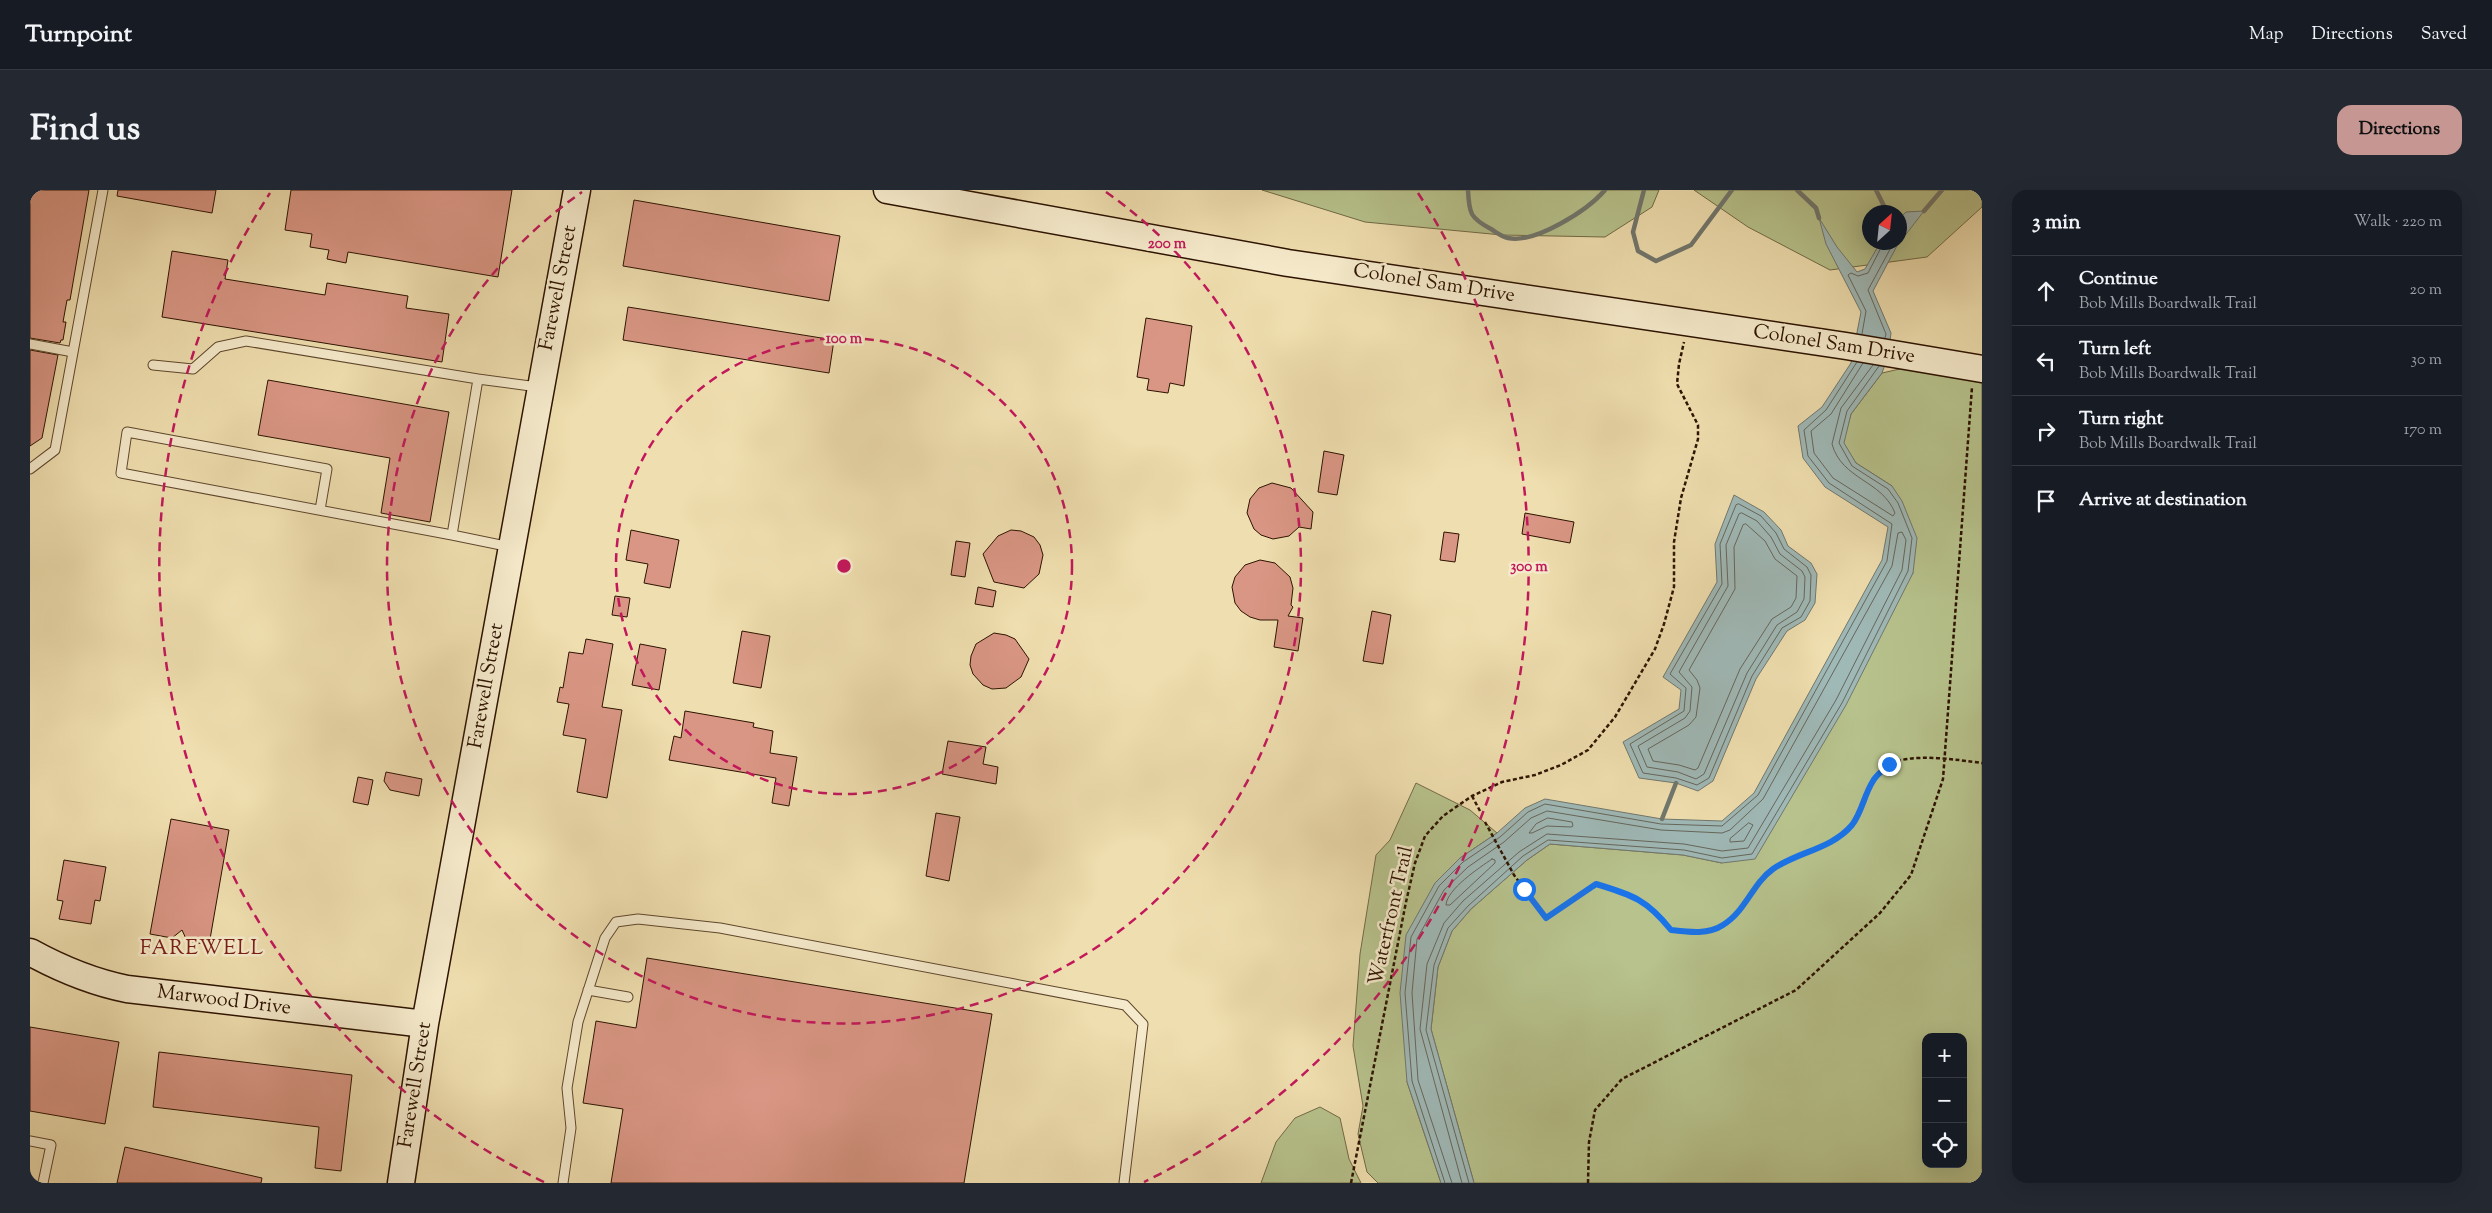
<!DOCTYPE html>
<meta charset="utf-8">
<style>
:root{--surface:#171b24;--page:#242831;--text:#f1f3f6;--muted:#9ea1a6;--line:#363941;--accent:#c59692}
body{margin:0;font-family:"Sorts Mill Goudy",serif;background:var(--page);color:var(--text)}
.controls{position:absolute;right:15px;bottom:15px;display:grid;overflow:hidden;border-radius:10px;box-shadow:0 5px 20px #0002}
.controls button{width:45px;height:45px;display:grid;place-items:center;padding:0;border:0;border-bottom:1px solid var(--line);background:var(--surface);color:var(--text);font:25px sans-serif}
.compass{position:absolute;left:1832px;top:15px;width:45px;height:45px;border-radius:50%;background:var(--surface);box-shadow:0 5px 20px #0002;rotate:27deg}
.stop{position:absolute;width:15px;height:15px;margin:-11px;border:4px solid #1a73e8;border-radius:50%;background:#fff}
.stop.end{background:#1a73e8;border-color:#fff;box-shadow:0 1px 5px #0008}
.list{margin:0;padding:0;list-style:none}
h2{display:flex;justify-content:space-between;align-items:center;height:65px;margin:0;padding:0 20px;font-size:21px}
h2 small{font-size:16px;font-weight:400;color:var(--muted)}
.list li{display:grid;grid-template-columns:32px 1fr auto;gap:15px;align-items:center;box-sizing:border-box;height:70px;padding:0 20px;border-top:1px solid var(--line)}
.list b{display:block;font-size:19px;white-space:nowrap}
.list p{margin:0;font-size:16px;white-space:nowrap;color:var(--muted)}
.list em{font-size:16px;font-style:normal;color:var(--muted)}
.icon{flex:none;width:28px;height:28px;fill:none;stroke:currentColor;stroke-width:2;stroke-linecap:round;stroke-linejoin:round}
.map{position:relative;flex:none;width:1952px;height:993px;overflow:hidden;border-radius:15px}
header{display:flex;align-items:center;gap:30px;box-sizing:border-box;height:70px;padding:0 25px;background:var(--surface);border-bottom:1px solid var(--line)}
header strong{font-size:24px}
nav{display:flex;gap:28px;margin-inline-start:auto;font-size:18px}
.intro{display:flex;align-items:center;justify-content:space-between;box-sizing:border-box;height:120px;padding:0 30px}
h1{margin:0;font-size:35px}
.button{padding:12px 22px;border-radius:15px;background:var(--accent);color:#111;font-size:18px;font-weight:700}
main{display:flex;gap:30px;padding:0 30px}
aside{flex:1;background:var(--surface);border-radius:15px;box-shadow:0 5px 20px #0002}
.map>svg:first-child{display:block}
.green{fill:#b7c28c;stroke:#726a46;fill-rule:evenodd}
.water{fill:#9fb9b7;stroke:#71776e}
.lines{fill:none;stroke-linecap:round;stroke-linejoin:round}
.shore{stroke:#66665c;stroke-width:1}
.stream{stroke:#71776e;stroke-width:4.5}
.building{fill:#d99684;stroke:#2d1300}
.lane-casing{stroke:#5e462c;stroke-width:11}
.secondary-casing{stroke:#2d1300;stroke-width:29}
.path{stroke:#2d1300;stroke-width:2.5;stroke-dasharray:4 2.5;stroke-linecap:butt}
.lane{stroke:#f5eacb;stroke-width:9}
.secondary{stroke:#f5eacb;stroke-width:26}
.route{stroke:#1a73e8;stroke-width:6}
.ring{fill:none;stroke:#c2185b;stroke-width:2.5;stroke-dasharray:9 6}
.labels{text-anchor:middle;dominant-baseline:central;stroke-width:5;stroke-linejoin:round;paint-order:stroke}
.street-label{font-size:20px;fill:#2d1300;stroke:#f5eacb}
.neighbourhood-label{font-size:21px;letter-spacing:1px;fill:#7a1f14;stroke:#f5eacb}
.centre{fill:#c2185b;stroke:#f5eacb;stroke-width:2.5}
.ring-label{font-size:15px;text-anchor:middle;font-weight:bold;fill:#c2185b;stroke:#f5eacb;stroke-width:5;stroke-linejoin:round;paint-order:stroke}
</style>
<header>
<strong>Turnpoint</strong>
<nav><a>Map</a><a>Directions</a><a>Saved</a></nav>
</header>
<div class="intro"><h1>Find us</h1><a class="button">Directions</a></div>
<main>
<div class="map">
<svg width="1952" height="993" viewBox="0 0 1952 993">
<rect width="100%" height="100%" fill="#efdeaf"/>
<filter id="stains"><feTurbulence type="fractalNoise" baseFrequency=".004" numOctaves="4"/><feColorMatrix values="0 0 0 0 .2 0 0 0 0 .09 0 0 0 0 .02 0 0 0 .5 -.17"/></filter>
<radialGradient id="worn" r=".72"><stop offset=".6" stop-color="#630" stop-opacity="0"/><stop offset="1" stop-color="#630" stop-opacity=".3"/></radialGradient>
<path class="green" d="M 1232,0 L 1629,0 L 1622,17 L 1575,47 L 1472,45 L 1335,32 Z
M 1664,0 L 1952,0 L 1952,17 L 1897,67 L 1800,80 L 1718,37 ZM 1840,22 L 1870,22 L 1870,52 L 1840,52 Z
M 1896,173 L 1952,183 L 1952,993 L 1444,993 L 1401,839 L 1408,777 L 1422,741 L 1441,719 L 1497,670 L 1520,654 L 1653,665 L 1692,673 L 1883,383 L 1862,296 L 1826,273 L 1813,253 L 1821,224 L 1852,183 ZM 1896,847 L 1933,847 L 1933,974 L 1896,974 Z
M 1386,593 L 1440,620 L 1467,643 L 1430,668 L 1377,892 L 1411,993 L 1348,993 L 1337,982 L 1328,944 L 1333,916 L 1323,856 L 1330,764 L 1346,665 L 1360,650 Z
M 1290,917 L 1310,928 L 1319,969 L 1331,993 L 1231,993 L 1246,952 L 1265,928 Z"/>
<path class="water" d="M 1894,21 L 1870,52 L 1870,28 L 1876,22 Z
M 1789,28 L 1807,57 L 1827,82 L 1835,79 L 1850,53 L 1869,52 L 1843,101 L 1861,143 L 1858,166 L 1852,183 L 1821,224 L 1814,253 L 1826,273 L 1862,296 L 1872,311 L 1887,348 L 1883,383 L 1816,515 L 1725,669 L 1692,673 L 1653,665 L 1520,654 L 1497,670 L 1441,719 L 1422,741 L 1408,777 L 1401,839 L 1444,993 L 1411,993 L 1377,892 L 1370,803 L 1376,745 L 1405,693 L 1430,668 L 1467,643 L 1495,618 L 1515,609 L 1632,629 L 1692,631 L 1724,603 L 1852,370 L 1858,337 L 1795,297 L 1773,268 L 1768,236 L 1792,217 L 1821,173 L 1831,122 L 1796,54 Z
M 1704,305 L 1734,322 L 1751,340 L 1758,356 L 1781,373 L 1787,384 L 1785,413 L 1775,430 L 1757,441 L 1726,489 L 1683,591 L 1668,601 L 1646,593 L 1609,588 L 1593,552 L 1649,519 L 1651,500 L 1633,487 L 1687,392 L 1685,354 Z"/>
<g class="lines">
<path class="shore" d="M 1832,144 L 1836,121 L 1818,85 L 1821,83 L 1828,86 L 1838,83 L 1854,52
M 1855,148 L 1856,144 L 1838,100 L 1864,52
M 1833,173 L 1801,224 L 1781,241 L 1784,263 L 1803,288 L 1863,326 L 1865,323 C 1852,290 1812,290 1802,254 L 1811,218 L 1843,175
M 1709,314 L 1731,326 L 1746,343 L 1754,359 L 1777,377 L 1781,385 L 1780,411 L 1771,427 L 1752,438 L 1722,486 L 1679,588 L 1667,595 L 1646,588 L 1613,583 L 1600,554 L 1654,521 L 1656,498 L 1640,484 L 1692,394 L 1690,354 L 1706,315 Z
M 1712,323 L 1727,331 L 1741,347 L 1750,364 L 1772,381 L 1775,387 L 1774,409 L 1767,422 L 1747,435 L 1717,483 L 1674,584 L 1666,589 L 1648,582 L 1617,577 L 1608,556 L 1655,528 L 1660,521 L 1662,497 L 1649,482 L 1698,396 L 1696,355 L 1709,324 Z
M 1716,334 L 1735,351 L 1745,369 L 1767,386 L 1766,408 L 1761,417 L 1742,429 L 1710,479 L 1668,578 L 1665,580 L 1649,575 L 1623,571 L 1618,559 L 1659,535 L 1666,527 L 1670,498 L 1667,490 L 1659,480 L 1705,399 L 1704,357 L 1713,335 Z
M 1518,628 L 1542,632 L 1543,636 L 1541,637 L 1517,636 L 1502,643 L 1499,643 L 1506,634 Z
M 1719,633 L 1723,635 L 1714,651 L 1700,652 L 1700,649 Z
M 1462,669 L 1465,670 L 1465,673 L 1420,715 L 1416,715 C 1417,699 1449,678 1462,669 Z
M 1415,993 L 1382,891 L 1375,803 L 1381,747 L 1409,696 L 1433,672 L 1470,647 L 1498,622 L 1515,614 L 1631,634 L 1692,636 L 1728,605 L 1857,371 L 1862,334 L 1799,293 L 1778,266 L 1774,240 L 1796,220 L 1827,172
M 1422,993 L 1388,890 L 1382,803 L 1387,749 L 1414,700 L 1438,677 L 1474,652 L 1501,628 L 1517,621 L 1631,640 L 1692,643 L 1700,640 L 1733,609 L 1862,376 L 1868,343 L 1872,342 L 1876,350 L 1872,380 L 1806,510 L 1718,658 L 1692,661 L 1654,654 L 1517,644 L 1489,662 L 1433,711 L 1414,733 L 1397,774 L 1390,839 L 1432,993
M 1439,993 L 1396,840 L 1404,775 L 1418,738 L 1438,716 L 1493,666 L 1518,650 L 1654,660 L 1692,668 L 1722,664 L 1812,513 L 1878,381 L 1882,348 L 1868,313 L 1858,299 L 1822,276 L 1809,253 L 1817,221 L 1849,176"/>
<path class="stream" d="M 1438,0 C 1439,23 1440,28 1461,39 C 1466,42 1472,47 1478,48 C 1505,54 1558,20 1575,0
M 1614,0 L 1603,42 L 1608,61 L 1626,71 L 1661,55 L 1702,0
M 1767,0 L 1786,18 L 1789,28
M 1846,0 L 1857,22
M 1894,21 L 1912,0
M 1632,629 L 1646,593"/>
</g>
<path class="building" d="M 0,0 L 59,0 L 40,110 L 37,110 L 33,132 L 36,132 L 33,150 L 31,150 L 30,153 L 0,148 Z
M 88,0 L 186,0 L 182,23 L 87,6 Z
M 261,0 L 482,0 L 468,87 L 318,62 L 316,73 L 297,69 L 299,60 L 280,57 L 282,44 L 255,40 Z
M 604,10 L 810,46 L 799,111 L 593,76 Z
M 142,61 L 198,70 L 195,89 L 295,105 L 297,93 L 378,106 L 376,118 L 419,124 L 412,172 L 132,127 Z
M 598,117 L 804,150 L 799,183 L 593,150 Z
M 1116,128 L 1162,136 L 1154,196 L 1140,193 L 1138,203 L 1117,200 L 1119,189 L 1107,187 Z
M 0,160 L 28,165 L 12,248 L 0,256 Z
M 238,190 L 419,222 L 400,332 L 351,323 L 360,268 L 228,245 Z
M 1294,261 L 1314,265 L 1307,305 L 1288,302 Z
M 1242,293 L 1261,298 L 1283,322 L 1281,339 L 1269,337 L 1259,346 L 1243,349 L 1231,345 L 1224,339 L 1217,323 L 1220,309 L 1229,298 Z
M 1495,323 L 1544,332 L 1540,353 L 1492,344 Z
M 601,340 L 649,350 L 640,398 L 614,393 L 618,374 L 596,370 Z
M 981,340 L 991,341 L 1004,347 L 1010,355 L 1013,365 L 1009,384 L 994,398 L 964,392 L 953,364 L 968,346 Z
M 1414,342 L 1429,344 L 1425,372 L 1410,370 Z
M 926,351 L 940,353 L 935,387 L 921,385 Z
M 1230,370 L 1245,373 L 1260,387 L 1263,398 L 1261,415 L 1263,417 L 1258,426 L 1273,428 L 1268,461 L 1244,457 L 1248,430 L 1230,430 L 1220,427 L 1211,421 L 1205,413 L 1202,397 L 1205,387 L 1215,375 Z
M 948,397 L 966,401 L 963,417 L 945,414 Z
M 585,406 L 600,408 L 597,427 L 582,425 Z
M 1342,421 L 1361,425 L 1353,474 L 1333,471 Z
M 712,441 L 740,446 L 731,498 L 703,493 Z
M 964,443 L 976,445 L 985,449 L 999,469 L 991,487 L 976,498 L 962,499 L 953,495 L 943,484 L 940,475 L 941,466 L 946,454 Z
M 556,449 L 583,454 L 572,517 L 592,520 L 577,608 L 547,602 L 556,549 L 533,545 L 539,514 L 527,512 L 530,497 L 533,498 L 539,462 L 553,464 Z
M 610,454 L 636,459 L 629,500 L 602,495 Z
M 655,521 L 724,533 L 723,537 L 743,541 L 740,563 L 767,567 L 759,616 L 742,613 L 746,588 L 639,570 L 644,546 L 651,548 Z
M 918,551 L 956,557 L 953,574 L 968,577 L 966,594 L 912,584 Z
M 356,582 L 392,589 L 389,606 L 360,600 L 354,591 Z
M 328,587 L 343,590 L 338,615 L 323,612 Z
M 906,623 L 930,627 L 919,691 L 896,686 Z
M 141,629 L 199,640 L 179,755 L 157,751 L 152,740 L 142,748 L 120,744 Z
M 34,670 L 76,677 L 70,711 L 65,710 L 61,734 L 29,729 L 33,711 L 27,710 Z
M 617,768 L 962,824 L 934,993 L 581,993 L 593,919 L 553,913 L 566,831 L 606,838 Z
M 0,837 L 89,852 L 75,934 L 0,921 Z
M 129,862 L 322,885 L 311,981 L 285,978 L 289,937 L 123,917 Z
M 95,957 L 232,988 L 231,993 L 87,993 Z"/>
<g class="lines">
<g class="lane-casing">
<path id="lane" d="M 0,154 L 43,162
M 123,175 L 163,179 L 188,157 L 216,151 L 448,189
M 0,279 L 25,260 L 73,0
M 290,320 L 297,279 L 97,242 L 91,283 L 422,345
M 481,357 L 422,345 L 448,189 L 508,197
M 558,800 L 598,807
M 0,951 L 21,955 L 13,993
M 533,993 L 541,938 L 537,898 L 548,832 L 575,748 L 586,732 L 608,729 L 690,738 L 1095,815 L 1113,834 L 1094,993"/>
</g>
<g class="secondary-casing">
<path id="secondary" d="M 857,0 L 1258,73 L 1816,156 L 1952,179
M 0,762 C 31,779 62,792 97,799 L 395,834
M 371,993 L 395,834 L 547,0"/>
</g>
<path class="path" d="M 1442,606 L 1450,621
M 1455,632 L 1484,685 L 1516,728 L 1567,695 C 1603,705 1617,710 1641,741 C 1658,742 1678,745 1693,735 C 1716,721 1721,694 1742,679 C 1767,662 1802,659 1821,636 C 1837,617 1836,588 1858,575 C 1880,562 1928,570 1952,573
M 1321,993 L 1376,712 L 1385,673 L 1395,646 L 1413,626 L 1442,606 L 1472,592 L 1505,585 L 1531,575 L 1558,560 L 1585,527 L 1625,459 L 1634,434 L 1644,397 L 1644,352 L 1651,308 L 1668,249 L 1668,235 L 1647,194 L 1649,174 L 1654,152
M 1558,993 L 1559,952 L 1565,920 L 1592,889 L 1766,800 L 1850,723 L 1881,685 L 1913,589 L 1942,197"/>
<use href="#lane" class="lane"/>
<use href="#secondary" class="secondary"/>
</g>
<g class="lines">
<path class="route" d="M 1494,699 L 1516,728 L 1566,694 C 1603,705 1617,710 1641,740 C 1658,742 1678,745 1693,735 C 1716,721 1722,694 1743,679 C 1767,662 1802,659 1822,635 C 1832,622 1834,605 1843,591 C 1846,585 1854,580 1859,574"/>
</g>
<g class="ring">
<circle cx="814" cy="376" r="228"/>
<path d="M1076 2A457 457 0 1 1 552 2"/>
<path d="M514 992A685 685 0 0 1 240 3M1388 3A685 685 0 0 1 1114 992"/>
</g>
<g class="labels">
<g class="street-label">
<text transform="translate(1404 94) rotate(9)">Colonel Sam Drive</text>
<text transform="translate(529 98) rotate(-79)">Farewell Street</text>
<text transform="translate(1804 155) rotate(9)">Colonel Sam Drive</text>
<text transform="translate(457 496) rotate(-80)">Farewell Street</text>
<text transform="translate(1362 726) rotate(-77)">Waterfront Trail</text>
<text transform="translate(194 811) rotate(7)">Marwood Drive</text>
<text transform="translate(386 895) rotate(-81)">Farewell Street</text>
</g>
<g class="neighbourhood-label">
<text x="172" y="759">FAREWELL</text>
</g>
</g>
<circle cx="814" cy="376" r="8" class="centre"/>
<g class="ring-label">
<text x="1137" y="58">200 m</text>
<text x="814" y="153">100 m</text>
<text x="1499" y="381">300 m</text>
</g>
<rect width="100%" height="100%" filter="url(#stains)"/>
<rect width="100%" height="100%" fill="url(#worn)"/>
</svg>
<div class="controls">
<button>+</button>
<button>−</button>
<button><svg class="icon" aria-label="locate" viewBox="0 0 24 24"><circle cx="12" cy="12" r="6"/><path d="M12 2v4M12 18v4M2 12h4M18 12h4"/></svg></button>
</div>
<svg class="compass" viewBox="-18 -18 36 36"><path d="M0-13l5 13h-10z" fill="#e53935"/><path d="M0 13l5-13h-10z" fill="#9ea1a6"/></svg>
<div class="stop" style="left:1494px;top:699px"></div>
<div class="stop end" style="left:1859px;top:574px"></div>
</div>
<aside>
<h2>3 min<small>Walk · 220 m</small></h2>
<ul class="list">
<li><svg class="icon" aria-label="ahead" viewBox="0 0 24 24"><path d="M12 20V5M6 11l6-6 6 6"/></svg><div><b>Continue</b><p>Bob Mills Boardwalk Trail</p></div><em>20 m</em></li>
<li><svg class="icon" aria-label="left" viewBox="0 0 24 24"><path d="M17 20v-9H6M10 6l-5 5 5 5"/></svg><div><b>Turn left</b><p>Bob Mills Boardwalk Trail</p></div><em>30 m</em></li>
<li><svg class="icon" aria-label="right" viewBox="0 0 24 24"><path d="M7 20v-9h11M14 6l5 5-5 5"/></svg><div><b>Turn right</b><p>Bob Mills Boardwalk Trail</p></div><em>170 m</em></li>
<li><svg class="icon" aria-label="arrive" viewBox="0 0 24 24"><path d="M6 21V4h12l-3 4 3 4H6"/></svg><div><b>Arrive at destination</b></div></li>
</ul>
</aside>
</main>
